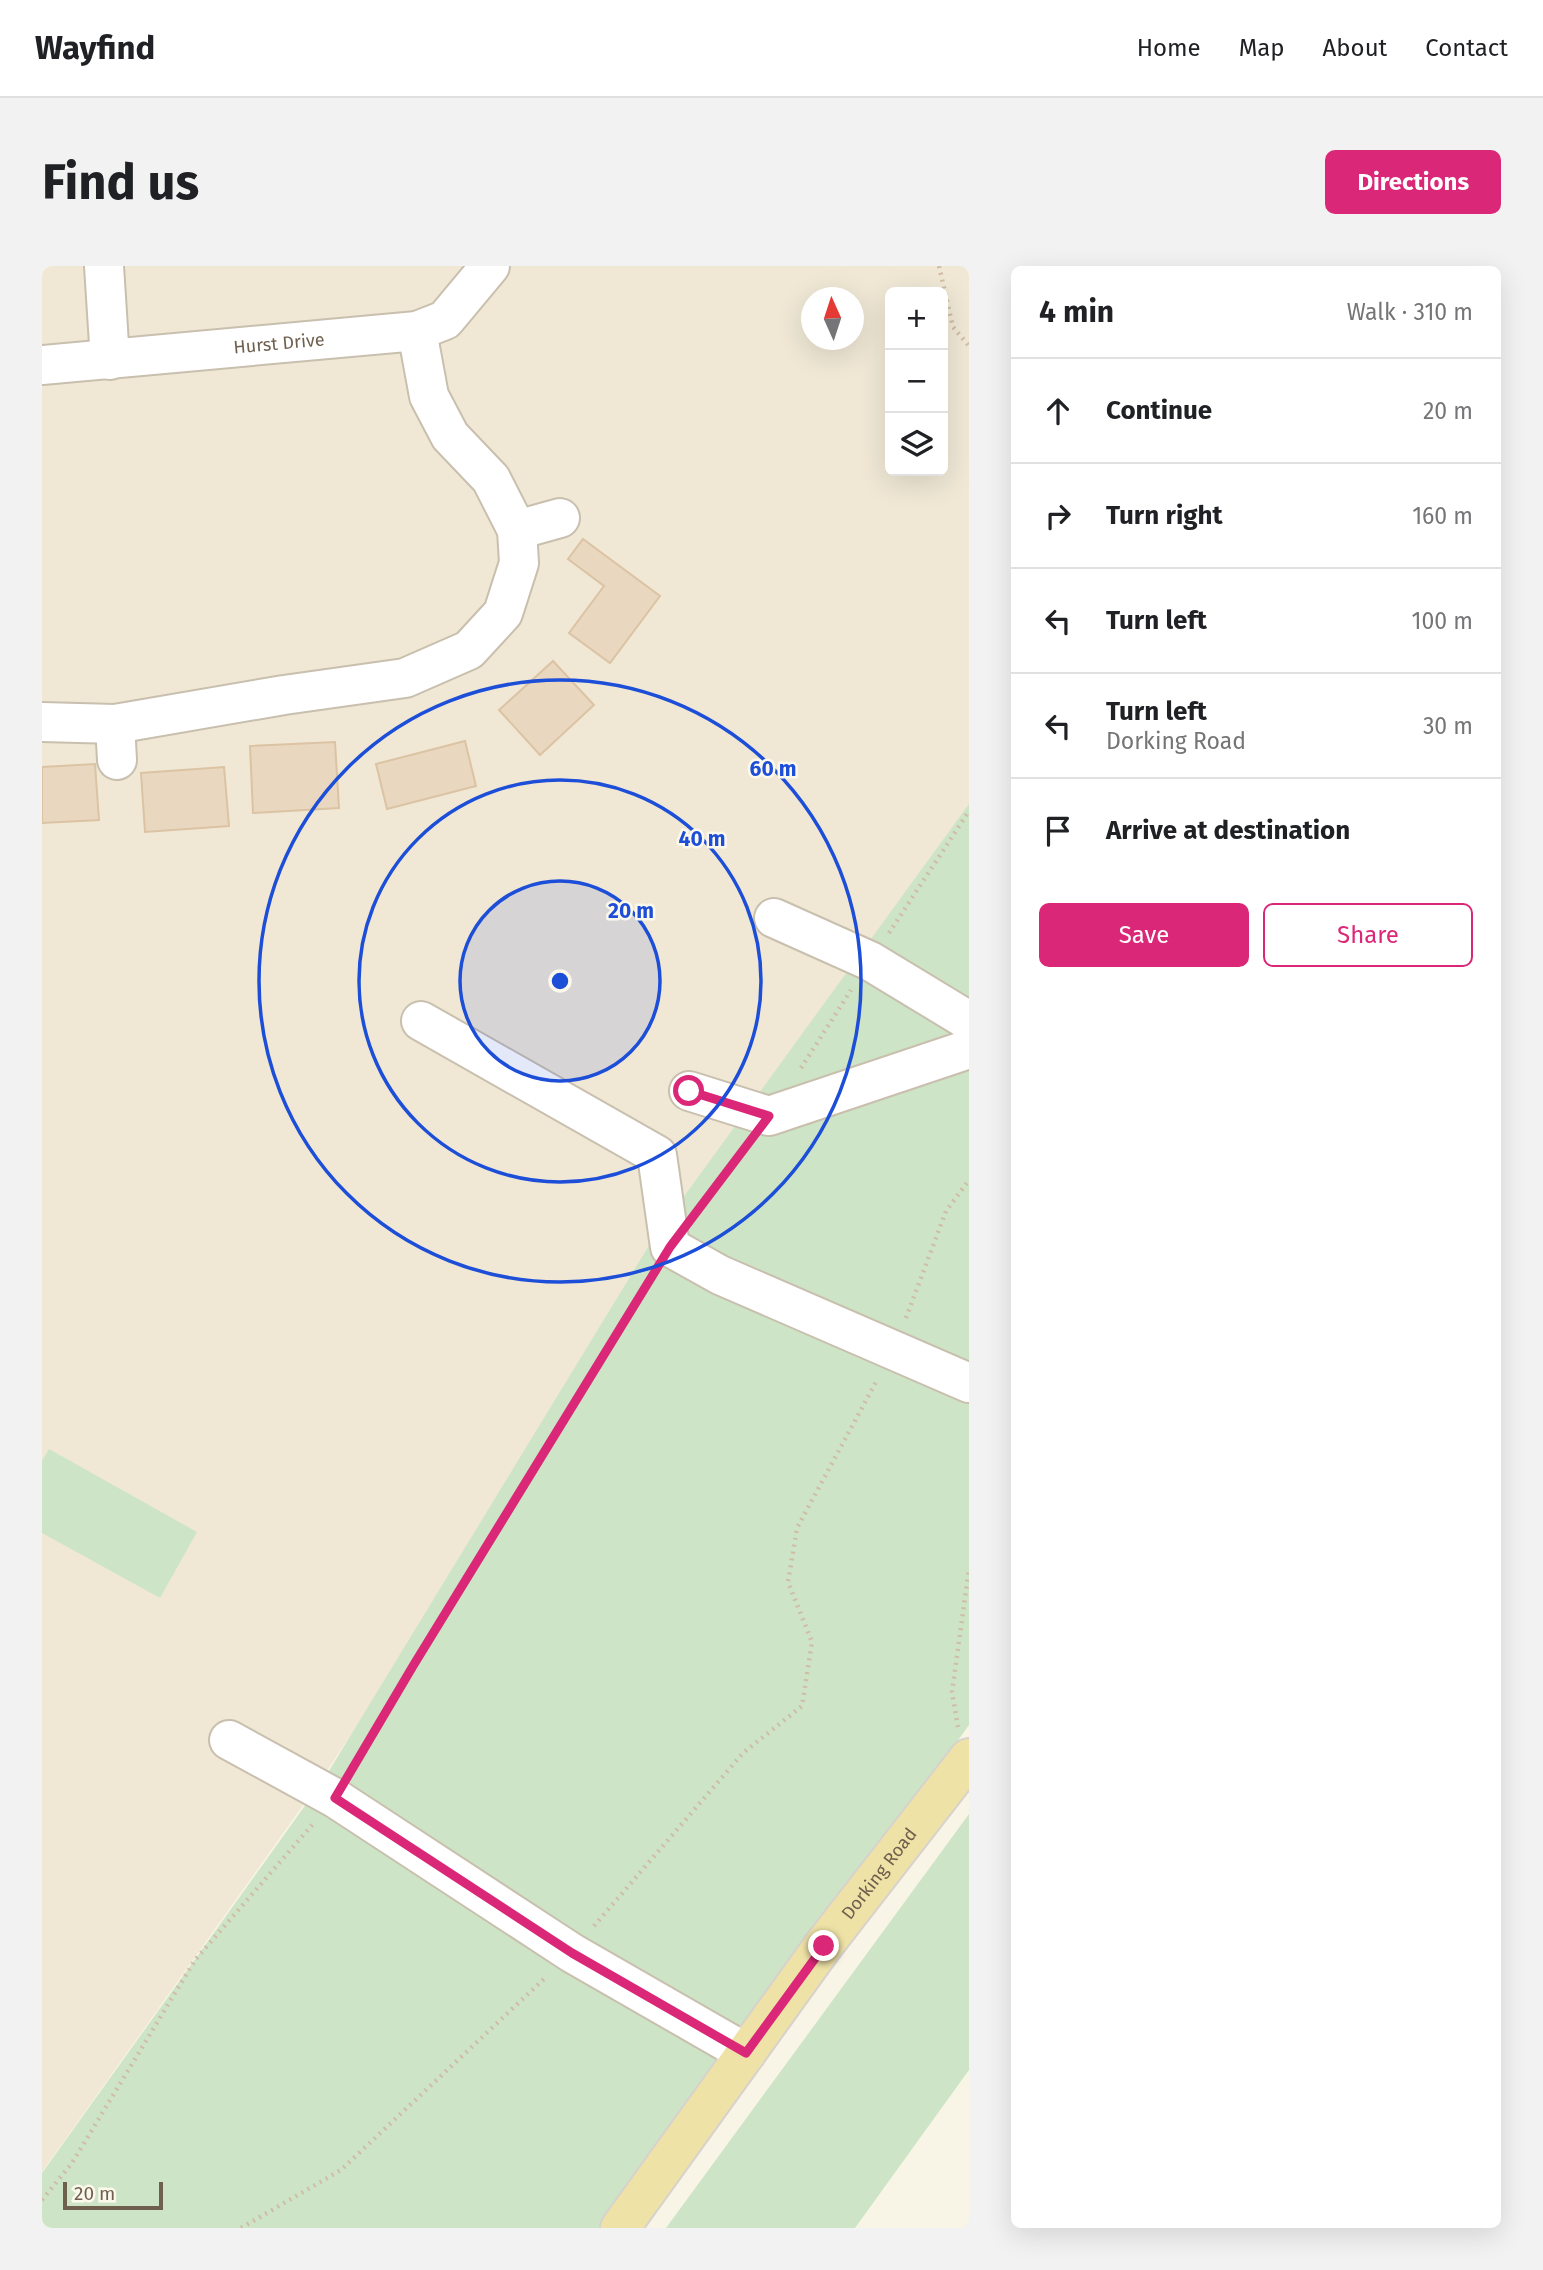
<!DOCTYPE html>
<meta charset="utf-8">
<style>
:root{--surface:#fff;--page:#f2f2f2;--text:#202124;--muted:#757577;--line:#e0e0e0;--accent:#db2777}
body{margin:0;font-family:"Fira Sans",sans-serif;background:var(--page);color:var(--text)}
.controls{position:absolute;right:21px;top:21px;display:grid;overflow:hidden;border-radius:10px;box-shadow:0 7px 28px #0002}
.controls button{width:63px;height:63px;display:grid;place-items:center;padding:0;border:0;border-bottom:2px solid var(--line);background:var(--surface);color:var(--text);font:35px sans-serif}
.compass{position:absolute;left:759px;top:21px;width:63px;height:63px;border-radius:50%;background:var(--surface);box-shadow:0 7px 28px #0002;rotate:357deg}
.scale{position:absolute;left:21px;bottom:18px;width:100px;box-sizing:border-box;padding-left:7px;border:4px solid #6f604e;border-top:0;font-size:19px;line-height:24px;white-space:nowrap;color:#6f604e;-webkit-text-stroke:5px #fcf9ec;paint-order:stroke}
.stop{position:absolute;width:21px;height:21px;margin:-16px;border:5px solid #db2777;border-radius:50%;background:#fff}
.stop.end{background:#db2777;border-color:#fff;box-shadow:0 2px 7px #0008}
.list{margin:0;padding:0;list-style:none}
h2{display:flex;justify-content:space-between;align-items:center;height:91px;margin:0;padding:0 28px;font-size:30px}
h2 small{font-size:23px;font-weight:400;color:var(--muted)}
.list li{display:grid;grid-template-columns:46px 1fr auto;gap:21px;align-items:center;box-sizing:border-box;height:105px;padding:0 28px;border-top:2px solid var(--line)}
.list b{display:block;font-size:26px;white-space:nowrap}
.list p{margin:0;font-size:23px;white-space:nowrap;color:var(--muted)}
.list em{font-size:23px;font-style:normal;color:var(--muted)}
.actions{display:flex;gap:14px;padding:21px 28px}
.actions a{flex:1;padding:16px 0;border:2px solid var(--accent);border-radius:10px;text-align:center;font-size:24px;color:var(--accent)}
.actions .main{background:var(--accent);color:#fff}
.icon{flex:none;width:38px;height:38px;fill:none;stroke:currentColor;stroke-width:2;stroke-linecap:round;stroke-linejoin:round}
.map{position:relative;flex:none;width:927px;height:1962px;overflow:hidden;border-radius:10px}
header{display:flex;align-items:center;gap:42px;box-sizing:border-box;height:98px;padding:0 35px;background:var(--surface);border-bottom:2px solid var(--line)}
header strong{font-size:33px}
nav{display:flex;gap:38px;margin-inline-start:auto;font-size:24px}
.intro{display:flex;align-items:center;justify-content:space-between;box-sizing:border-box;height:168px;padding:0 42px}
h1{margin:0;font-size:49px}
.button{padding:18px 32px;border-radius:10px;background:var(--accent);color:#fff;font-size:24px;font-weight:700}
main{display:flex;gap:42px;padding:0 42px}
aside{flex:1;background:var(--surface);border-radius:10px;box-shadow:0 7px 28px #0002}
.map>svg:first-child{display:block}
.residential{fill:#f0e8d5;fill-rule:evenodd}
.green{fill:#cde5c6}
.building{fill:#e9d7bf;stroke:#dbc3a4;stroke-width:2}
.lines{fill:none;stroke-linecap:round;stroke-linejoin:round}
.minor-casing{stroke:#c9bfae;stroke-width:42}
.major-casing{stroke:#d7d2cd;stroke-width:42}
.path{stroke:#cfbda5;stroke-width:4.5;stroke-dasharray:2 5;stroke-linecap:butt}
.minor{stroke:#fff;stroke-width:38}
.major{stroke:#efe2a7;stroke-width:38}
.route{stroke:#db2777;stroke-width:9}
.ring{fill:none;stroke:#1d4ed8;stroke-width:3.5}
.labels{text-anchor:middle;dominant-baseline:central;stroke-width:5;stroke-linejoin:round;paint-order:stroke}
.street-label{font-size:18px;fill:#6f604e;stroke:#fcf9ec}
.centre{fill:#1d4ed8;stroke:#fcf9ec;stroke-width:3.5}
.ring-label{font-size:21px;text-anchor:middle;font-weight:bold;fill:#1d4ed8;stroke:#fcf9ec;stroke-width:5;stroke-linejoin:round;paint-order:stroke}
</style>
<header>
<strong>Wayfind</strong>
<nav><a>Home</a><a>Map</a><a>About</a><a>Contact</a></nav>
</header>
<div class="intro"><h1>Find us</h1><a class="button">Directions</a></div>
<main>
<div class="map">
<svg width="927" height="1962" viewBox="0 0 927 1962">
<rect width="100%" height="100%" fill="#f9f5e6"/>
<path class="residential" d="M 0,0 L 927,0 L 927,543 L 272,1524 L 0,1906 ZM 848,26 L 901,26 L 901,205 L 848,205 ZM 769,32 L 811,32 L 811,74 L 769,74 Z"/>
<path class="green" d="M 927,538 L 927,1459 L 563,1962 L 0,1962 L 0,1907 L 282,1513 L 611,973 Z
M 7,1183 L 155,1266 L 118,1332 L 0,1267 L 0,1195 Z
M 927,1548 L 927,1804 L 813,1962 L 624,1962 Z"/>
<path class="building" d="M 541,273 L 618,330 L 568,397 L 527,367 L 562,320 L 526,293 Z
M 511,395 L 552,439 L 498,489 L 457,444 Z
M 423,475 L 434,520 L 345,543 L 334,498 Z
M 293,476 L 297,542 L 211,547 L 208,480 Z
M 53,498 L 57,554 L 0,557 L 0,501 Z
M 182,501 L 187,560 L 103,566 L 99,507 Z"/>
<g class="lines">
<g class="minor-casing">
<g id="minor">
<path d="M 62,0 L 68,94"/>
<path id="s1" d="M 0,99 L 375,65 L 403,54 L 448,0"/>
<path d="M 475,264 L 518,252"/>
<path d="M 0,456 L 73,458 L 242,429 L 363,412 L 427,384 L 461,347 L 477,297 L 475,264 L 449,213 L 408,170 L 387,130 L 375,65"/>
<path d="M 73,458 L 75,494"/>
<path d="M 732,652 L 828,695 L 927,755"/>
<path d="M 379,755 L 615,889 L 628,981 L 678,1009 L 927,1117"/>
<path d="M 647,825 L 727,850 L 927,783"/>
<path d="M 187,1474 L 293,1532 L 530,1687 L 704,1787"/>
</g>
</g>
<g class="major-casing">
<g id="major">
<path id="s2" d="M 578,1962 L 781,1680 L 927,1492"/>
</g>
</g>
<path class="path" d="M 897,0 L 911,61 L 927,80
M 847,667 L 927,545
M 759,802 L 809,724
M 659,941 L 704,881
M 864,1052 L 904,945 L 927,914
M 916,1461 L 910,1426 L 927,1303
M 310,1503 L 610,1011
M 552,1660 L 701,1487 L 760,1440 L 770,1376 L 746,1316 L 755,1262 L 835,1114
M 0,1934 L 30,1897 L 153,1694 L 271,1558
M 199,1962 L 299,1904 L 503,1712"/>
<use href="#minor" class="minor"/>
<use href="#major" class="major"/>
</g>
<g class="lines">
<path class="route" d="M 647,825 L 727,850 L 628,981 L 371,1400 L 293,1532 L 530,1687 L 704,1787 L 782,1680"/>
</g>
<circle cx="518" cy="715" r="100" fill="#1d4ed8" fill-opacity=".12"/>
<g class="ring">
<circle cx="518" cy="715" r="100"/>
<circle cx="518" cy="715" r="201"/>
<circle cx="518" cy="715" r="301"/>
</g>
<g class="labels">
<g class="street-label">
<text stroke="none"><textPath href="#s1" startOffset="238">Hurst Drive</textPath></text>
<text stroke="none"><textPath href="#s2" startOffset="439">Dorking Road</textPath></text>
</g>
</g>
<circle cx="518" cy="715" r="10" class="centre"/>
<g class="ring-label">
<text x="731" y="510">60 m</text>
<text x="660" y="580">40 m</text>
<text x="589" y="652">20 m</text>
</g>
</svg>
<div class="controls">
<button>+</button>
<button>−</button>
<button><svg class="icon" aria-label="layers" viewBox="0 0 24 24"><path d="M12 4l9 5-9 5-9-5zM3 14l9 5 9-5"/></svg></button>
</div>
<svg class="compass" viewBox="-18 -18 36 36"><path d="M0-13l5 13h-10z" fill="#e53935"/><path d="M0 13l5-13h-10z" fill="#757577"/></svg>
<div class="scale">20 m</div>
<div class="stop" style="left:647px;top:825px"></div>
<div class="stop end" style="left:782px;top:1680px"></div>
</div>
<aside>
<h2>4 min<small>Walk · 310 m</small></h2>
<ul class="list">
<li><svg class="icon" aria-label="ahead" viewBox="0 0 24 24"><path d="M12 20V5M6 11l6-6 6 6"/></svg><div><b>Continue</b></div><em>20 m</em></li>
<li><svg class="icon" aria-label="right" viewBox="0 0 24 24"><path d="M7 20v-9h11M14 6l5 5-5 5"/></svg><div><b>Turn right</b></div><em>160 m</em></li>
<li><svg class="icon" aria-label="left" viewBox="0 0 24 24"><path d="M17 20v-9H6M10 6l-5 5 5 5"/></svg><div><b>Turn left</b></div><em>100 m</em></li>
<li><svg class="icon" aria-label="left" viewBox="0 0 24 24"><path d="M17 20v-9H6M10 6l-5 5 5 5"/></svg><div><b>Turn left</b><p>Dorking Road</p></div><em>30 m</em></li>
<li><svg class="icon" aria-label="arrive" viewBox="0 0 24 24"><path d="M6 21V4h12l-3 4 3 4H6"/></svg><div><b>Arrive at destination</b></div></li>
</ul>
<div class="actions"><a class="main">Save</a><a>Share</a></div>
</aside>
</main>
